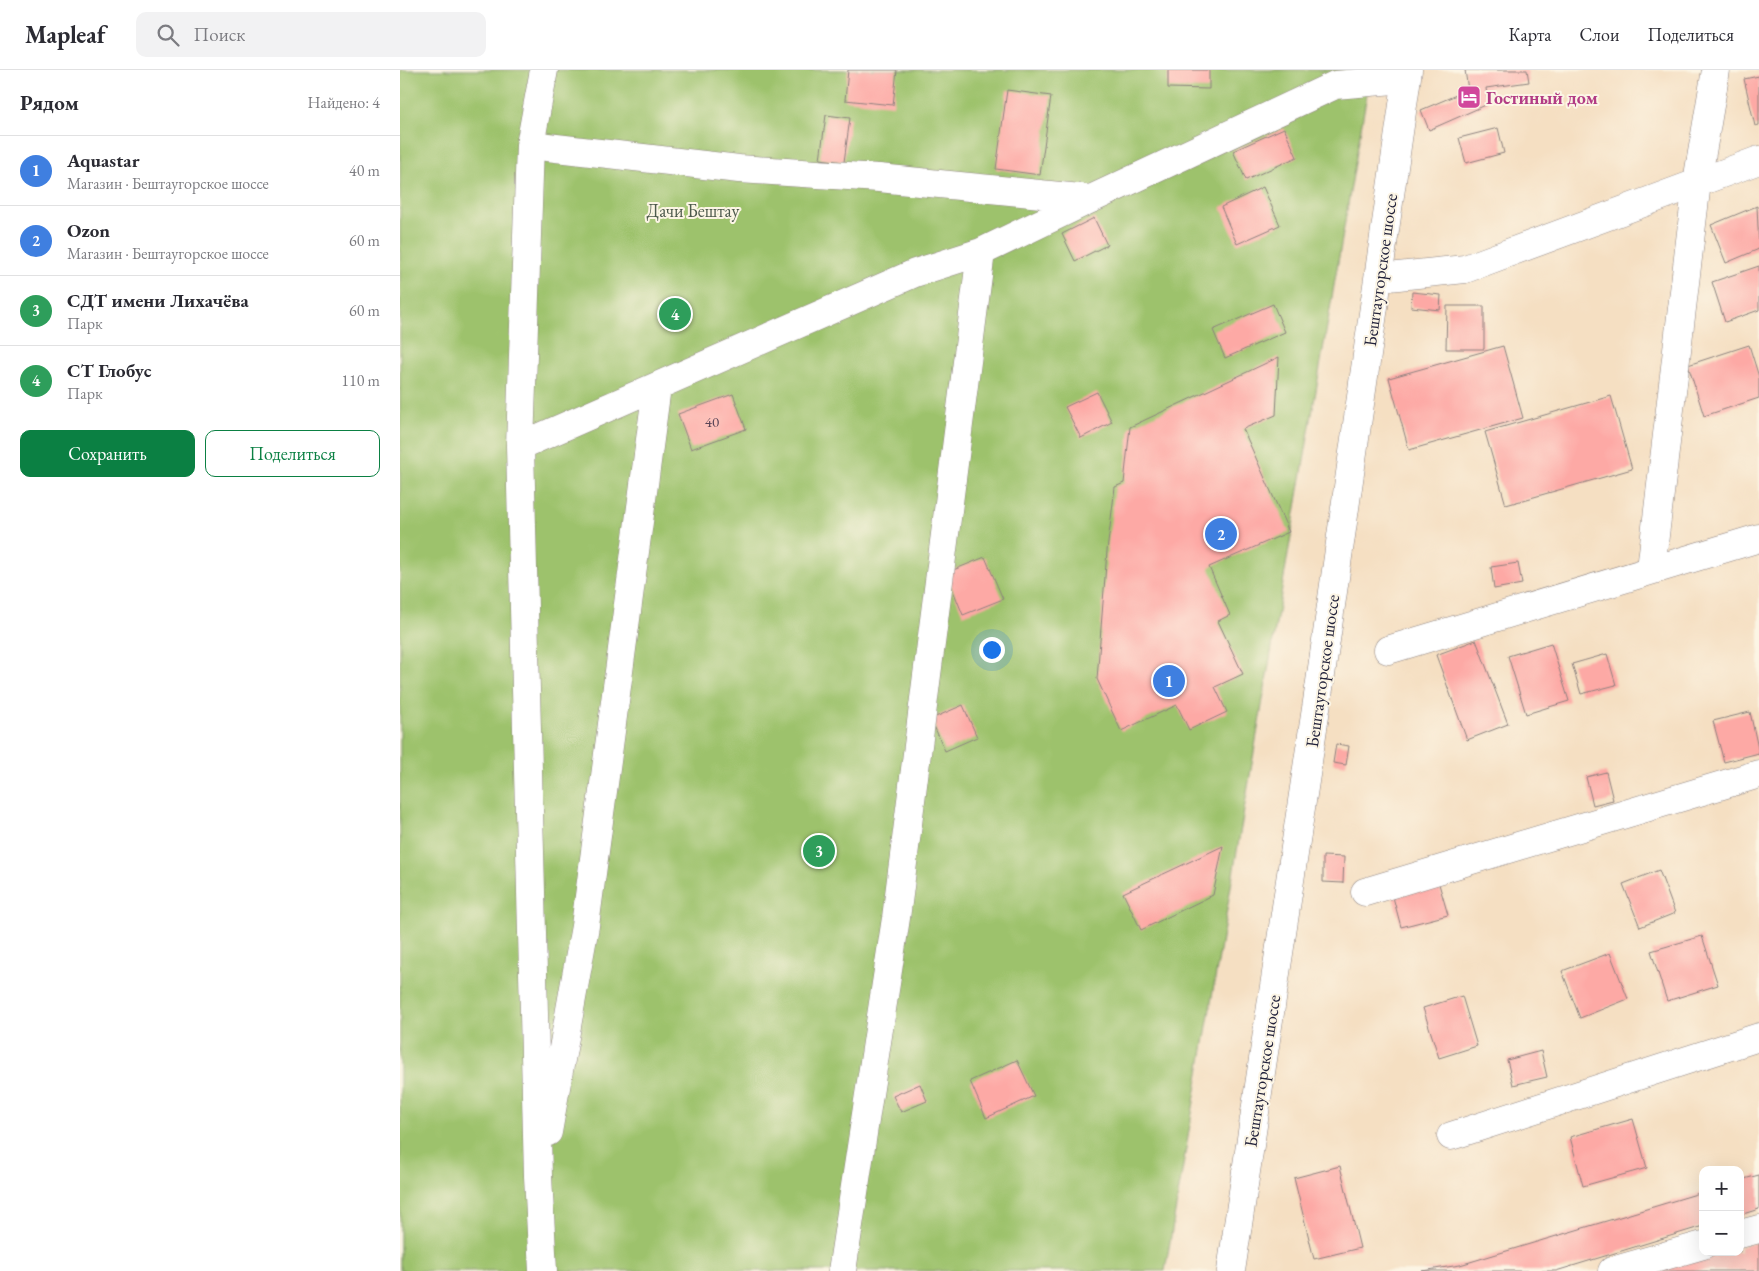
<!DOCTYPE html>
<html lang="ru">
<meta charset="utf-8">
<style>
:root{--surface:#fff;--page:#f2f2f3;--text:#2b2b33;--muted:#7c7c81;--line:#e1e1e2;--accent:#0b8043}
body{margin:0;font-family:"EB Garamond",serif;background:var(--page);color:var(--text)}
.controls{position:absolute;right:15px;bottom:15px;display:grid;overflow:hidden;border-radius:10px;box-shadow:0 5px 20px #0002}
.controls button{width:45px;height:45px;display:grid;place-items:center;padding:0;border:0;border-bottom:1px solid var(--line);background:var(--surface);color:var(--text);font:25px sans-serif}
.you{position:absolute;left:591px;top:579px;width:18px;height:18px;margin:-12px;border:4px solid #fff;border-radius:50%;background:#1a73e8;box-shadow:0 0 0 8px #1a73e833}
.badge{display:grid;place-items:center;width:32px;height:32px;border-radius:50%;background:var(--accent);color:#fff;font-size:16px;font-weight:700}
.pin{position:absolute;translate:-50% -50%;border:2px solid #fff;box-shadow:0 1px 5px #0006}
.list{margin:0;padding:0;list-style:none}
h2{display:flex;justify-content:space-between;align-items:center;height:65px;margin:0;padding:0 20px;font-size:21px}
h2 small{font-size:16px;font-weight:400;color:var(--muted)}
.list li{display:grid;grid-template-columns:32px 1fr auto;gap:15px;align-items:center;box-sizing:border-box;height:70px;padding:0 20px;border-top:1px solid var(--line)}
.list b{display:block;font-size:19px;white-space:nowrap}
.list p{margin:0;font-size:16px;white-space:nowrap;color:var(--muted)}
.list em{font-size:16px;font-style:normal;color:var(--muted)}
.actions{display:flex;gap:10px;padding:15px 20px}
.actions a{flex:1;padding:11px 0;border:1px solid var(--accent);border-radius:10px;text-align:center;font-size:18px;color:var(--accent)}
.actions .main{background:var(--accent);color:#fff}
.icon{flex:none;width:28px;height:28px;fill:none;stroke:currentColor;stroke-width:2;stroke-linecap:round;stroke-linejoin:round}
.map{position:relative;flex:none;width:1359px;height:1201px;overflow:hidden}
header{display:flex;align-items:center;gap:30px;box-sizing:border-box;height:70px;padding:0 25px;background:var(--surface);border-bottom:1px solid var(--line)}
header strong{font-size:24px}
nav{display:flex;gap:28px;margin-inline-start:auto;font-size:18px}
.search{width:350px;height:45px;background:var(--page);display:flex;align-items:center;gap:12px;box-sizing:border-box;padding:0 18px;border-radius:10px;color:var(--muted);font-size:19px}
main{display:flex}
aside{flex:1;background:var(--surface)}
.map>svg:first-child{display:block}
.green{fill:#9dc26c;stroke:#607254}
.building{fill:#fda9a5}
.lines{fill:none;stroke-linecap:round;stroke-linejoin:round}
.minor-casing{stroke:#8c807e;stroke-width:29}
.major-casing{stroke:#8c807e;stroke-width:29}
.minor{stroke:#fff;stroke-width:28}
.major{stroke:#fff;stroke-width:28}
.labels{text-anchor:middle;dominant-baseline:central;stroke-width:4;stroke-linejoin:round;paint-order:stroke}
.number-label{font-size:15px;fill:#594456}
.hotel-label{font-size:18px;font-weight:bold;fill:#b23c85;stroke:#fcf5e5;text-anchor:start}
.park-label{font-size:18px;fill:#4d5a4c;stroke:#fcf5e5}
.street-label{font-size:18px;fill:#22223b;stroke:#fcf5e5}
</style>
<header>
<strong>Mapleaf</strong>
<div class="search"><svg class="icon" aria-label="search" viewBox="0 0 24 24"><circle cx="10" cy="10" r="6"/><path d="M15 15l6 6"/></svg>Поиск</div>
<nav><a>Карта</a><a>Слои</a><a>Поделиться</a></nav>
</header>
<main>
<aside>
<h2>Рядом<small>Найдено: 4</small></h2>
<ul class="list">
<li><span class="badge" style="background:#3f7fe0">1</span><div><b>Aquastar</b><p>Магазин · Бештаугорское шоссе</p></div><em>40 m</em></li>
<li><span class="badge" style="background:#3f7fe0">2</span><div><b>Ozon</b><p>Магазин · Бештаугорское шоссе</p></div><em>60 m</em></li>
<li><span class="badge" style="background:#2e9e5b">3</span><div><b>СДТ имени Лихачёва</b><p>Парк</p></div><em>60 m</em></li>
<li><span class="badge" style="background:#2e9e5b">4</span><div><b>СТ Глобус</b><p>Парк</p></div><em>110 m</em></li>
</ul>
<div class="actions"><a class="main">Сохранить</a><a>Поделиться</a></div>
</aside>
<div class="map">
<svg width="1359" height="1201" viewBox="0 0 1359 1201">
<rect width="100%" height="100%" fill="#fcf5e5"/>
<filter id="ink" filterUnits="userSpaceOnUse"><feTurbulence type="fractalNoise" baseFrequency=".02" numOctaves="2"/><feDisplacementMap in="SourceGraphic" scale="10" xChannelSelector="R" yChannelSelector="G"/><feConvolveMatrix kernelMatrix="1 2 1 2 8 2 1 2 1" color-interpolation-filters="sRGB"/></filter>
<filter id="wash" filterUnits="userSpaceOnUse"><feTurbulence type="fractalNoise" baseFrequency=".0096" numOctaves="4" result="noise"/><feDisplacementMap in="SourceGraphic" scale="20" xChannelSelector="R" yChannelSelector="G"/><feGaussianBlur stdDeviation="1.12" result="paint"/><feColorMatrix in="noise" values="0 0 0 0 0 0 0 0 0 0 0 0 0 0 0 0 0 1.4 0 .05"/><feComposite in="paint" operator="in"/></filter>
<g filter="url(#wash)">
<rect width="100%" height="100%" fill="#f5dfc2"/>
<path class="green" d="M 0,0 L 971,0 L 765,1201 L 0,1201 Z"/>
<g id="blocks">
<path class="building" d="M 448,0 L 497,0 L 493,35 L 445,30 Z
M 768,0 L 809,0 L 809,19 L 768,18 Z
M 1065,0 L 1127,0 L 1129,12 L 1086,18 L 1088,34 L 1029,60 L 1021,40 L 1068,20 Z
M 1359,6 L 1359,55 L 1355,56 L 1344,9 Z
M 607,20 L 651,26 L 640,105 L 596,99 Z
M 426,45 L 450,48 L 444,92 L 420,89 Z
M 884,58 L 897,87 L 846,110 L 833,81 Z
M 1098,58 L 1104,83 L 1066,93 L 1059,68 Z
M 863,117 L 880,155 L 837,174 L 821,137 Z
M 1357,136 L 1359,179 L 1326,193 L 1311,155 Z
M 694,148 L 707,175 L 675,191 L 662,164 Z
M 1359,196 L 1359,240 L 1325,252 L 1312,212 Z
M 1012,222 L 1041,225 L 1040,240 L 1011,237 Z
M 873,234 L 885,262 L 825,288 L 813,260 Z
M 1047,236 L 1084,236 L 1084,279 L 1046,279 Z
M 1349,275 L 1359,307 L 1359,328 L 1304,346 L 1288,295 Z
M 1103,276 L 1123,348 L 1009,380 L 989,308 Z
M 879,287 L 876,345 L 843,359 L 889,462 L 809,497 L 830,545 L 818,551 L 843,604 L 815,617 L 827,642 L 789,660 L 777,635 L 721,661 L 697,609 L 707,481 L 715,417 L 724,413 L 730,357 Z
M 697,322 L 712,352 L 681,368 L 665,337 Z
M 333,324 L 346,359 L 291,379 L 278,344 Z
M 1211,326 L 1232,399 L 1106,435 L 1085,362 Z
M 585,487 L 603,529 L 563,545 L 546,503 Z
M 1118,493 L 1122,514 L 1094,519 L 1091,497 Z
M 1076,570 L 1108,654 L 1067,670 L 1036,585 Z
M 1151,573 L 1169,631 L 1126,644 L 1108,586 Z
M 1207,584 L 1216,615 L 1181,624 L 1172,594 Z
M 563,635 L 577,667 L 545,681 L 531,649 Z
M 1350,642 L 1359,683 L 1324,692 L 1313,651 Z
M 936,674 L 949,676 L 946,695 L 933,693 Z
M 1206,702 L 1213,730 L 1193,735 L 1186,707 Z
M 823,776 L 813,825 L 741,860 L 723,823 Z
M 923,786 L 944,787 L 943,813 L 923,812 Z
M 1259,800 L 1275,843 L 1240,857 L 1223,814 Z
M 1039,814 L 1048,845 L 1001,857 L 993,827 Z
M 1302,866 L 1318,915 L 1267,931 L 1251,881 Z
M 1210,883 L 1228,929 L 1180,948 L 1162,901 Z
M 1062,926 L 1077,976 L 1039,988 L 1023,938 Z
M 1141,981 L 1147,1007 L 1113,1015 L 1107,990 Z
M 617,990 L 634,1026 L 586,1048 L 570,1011 Z
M 520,1014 L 527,1031 L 501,1042 L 493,1026 Z
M 1233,1049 L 1247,1098 L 1183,1116 L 1170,1067 Z
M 940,1096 L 960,1178 L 914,1189 L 894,1108 Z
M 1359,1105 L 1359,1139 L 1340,1145 L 1340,1110 Z
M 1303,1122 L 1303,1156 L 1156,1201 L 1022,1201 L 1060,1195 Z
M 1359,1172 L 1359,1201 L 1259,1201 L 1323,1182 L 1340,1182 L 1340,1177 Z"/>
</g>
</g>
<g filter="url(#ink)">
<use href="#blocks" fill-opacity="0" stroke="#8c807e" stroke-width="1"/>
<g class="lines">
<g class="minor-casing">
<path id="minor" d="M 130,75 L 339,99 L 479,108 L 691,129 L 935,15 L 1006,9
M 979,208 L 1065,199 L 1359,90
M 120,376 L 515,203 L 581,182 L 691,129
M 1251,499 L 1297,112 L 1316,0
M 988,580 L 1359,468
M 965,822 L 1359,704
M 148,1062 L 185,856 L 257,317
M 1051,1066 L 1359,967
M 1340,1164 L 1359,1159
M 143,1201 L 138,1106 L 120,376 L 130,75 L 144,0
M 442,1201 L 496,848 L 581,182
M 1212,1201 L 1303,1175"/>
</g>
<g class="major-casing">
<path id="major" d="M 831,1201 L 920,612 L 1008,0"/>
</g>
<use href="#minor" class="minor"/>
<use href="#major" class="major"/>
</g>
</g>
<defs>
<g id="hotel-square" transform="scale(1.25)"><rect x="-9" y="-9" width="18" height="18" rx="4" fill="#d1479c" stroke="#fcf5e5"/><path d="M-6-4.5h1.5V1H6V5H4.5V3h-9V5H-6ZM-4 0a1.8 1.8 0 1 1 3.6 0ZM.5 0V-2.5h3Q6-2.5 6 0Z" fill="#fff"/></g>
</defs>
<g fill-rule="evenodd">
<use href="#hotel-square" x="1069" y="27"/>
</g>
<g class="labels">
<g class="number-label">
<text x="312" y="351">40</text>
</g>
<g class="hotel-label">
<text x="1086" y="27">Гостиный дом</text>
</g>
<g class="park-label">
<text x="293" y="140">Дачи Бештау</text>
</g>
<g class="street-label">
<text transform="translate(980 200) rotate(-82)">Бештаугорское шоссе</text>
<text transform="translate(922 601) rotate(-82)">Бештаугорское шоссе</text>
<text transform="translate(862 1001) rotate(-81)">Бештаугорское шоссе</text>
</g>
</g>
</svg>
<div class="controls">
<button>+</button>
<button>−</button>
</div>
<div class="you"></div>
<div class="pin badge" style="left:769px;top:611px;background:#3f7fe0">1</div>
<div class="pin badge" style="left:821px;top:464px;background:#3f7fe0">2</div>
<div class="pin badge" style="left:419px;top:781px;background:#2e9e5b">3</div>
<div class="pin badge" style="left:275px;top:244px;background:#2e9e5b">4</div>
</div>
</main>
